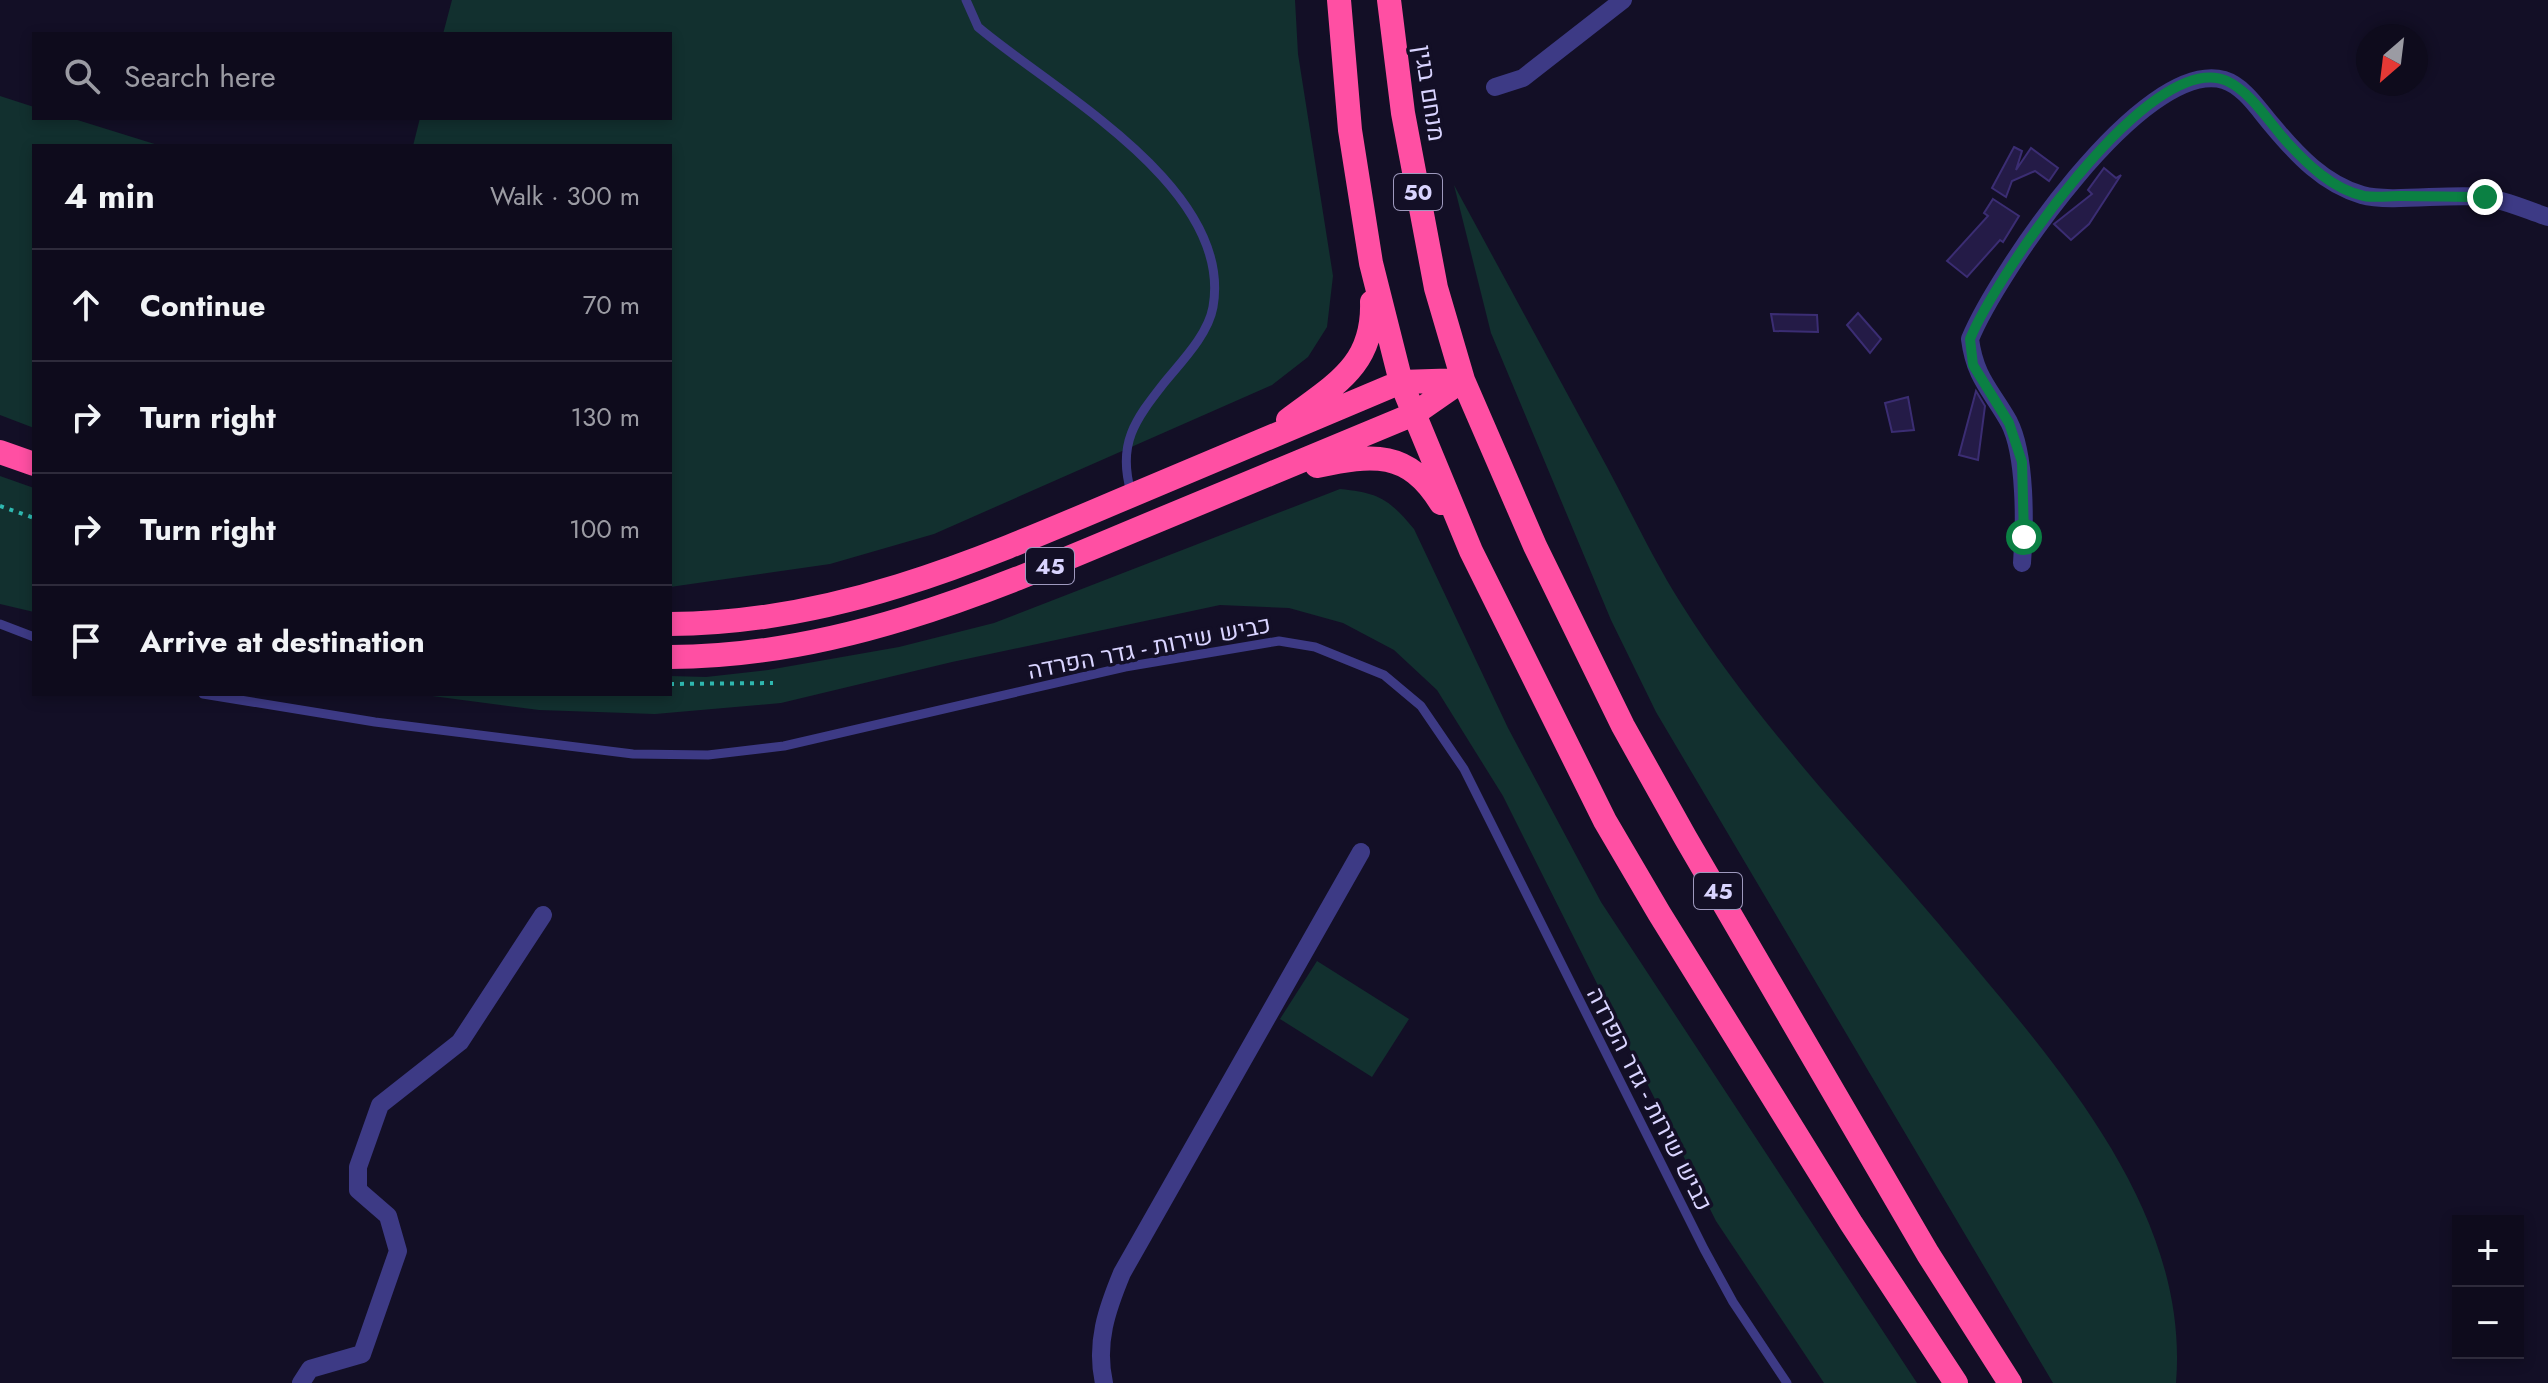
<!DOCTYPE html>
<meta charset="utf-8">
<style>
:root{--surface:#0e0b1c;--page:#171425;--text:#f1f3f6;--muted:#9b9ba3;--line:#2e2b3b}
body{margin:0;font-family:Jost,Heebo,sans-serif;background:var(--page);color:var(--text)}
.controls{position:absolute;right:24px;bottom:24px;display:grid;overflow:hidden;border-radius:0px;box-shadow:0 4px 12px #0003}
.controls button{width:72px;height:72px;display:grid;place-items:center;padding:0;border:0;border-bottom:2px solid var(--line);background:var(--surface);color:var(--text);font:40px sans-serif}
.compass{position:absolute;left:2356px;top:24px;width:72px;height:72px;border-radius:50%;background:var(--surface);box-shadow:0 4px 12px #0003;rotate:208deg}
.stop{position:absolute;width:24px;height:24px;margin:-18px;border:6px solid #0b8043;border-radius:50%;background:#fff}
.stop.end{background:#0b8043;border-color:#fff;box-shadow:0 2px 8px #0008}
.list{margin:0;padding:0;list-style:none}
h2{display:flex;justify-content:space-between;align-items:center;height:104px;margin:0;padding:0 32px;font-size:34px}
h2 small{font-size:26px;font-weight:400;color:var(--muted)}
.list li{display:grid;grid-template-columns:52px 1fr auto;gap:24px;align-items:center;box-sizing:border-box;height:112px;padding:0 32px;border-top:2px solid var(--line)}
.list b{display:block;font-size:30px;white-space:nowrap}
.list em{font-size:26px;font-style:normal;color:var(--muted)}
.icon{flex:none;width:44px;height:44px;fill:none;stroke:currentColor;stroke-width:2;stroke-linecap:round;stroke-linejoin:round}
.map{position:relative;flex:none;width:2548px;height:1383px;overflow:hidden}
.search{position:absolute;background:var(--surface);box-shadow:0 4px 12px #0003;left:32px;top:32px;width:640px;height:88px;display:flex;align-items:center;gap:20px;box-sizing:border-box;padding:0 28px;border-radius:0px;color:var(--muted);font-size:30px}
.panel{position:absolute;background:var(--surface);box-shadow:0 4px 12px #0003;left:32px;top:144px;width:640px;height:552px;border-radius:0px}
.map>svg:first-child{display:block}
.green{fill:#12302f}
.building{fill:#241b47;stroke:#3b2d73;stroke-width:2}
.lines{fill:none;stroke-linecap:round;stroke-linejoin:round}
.path{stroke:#2fb8b0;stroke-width:4;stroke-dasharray:4 6;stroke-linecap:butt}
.lane{stroke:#3d3a85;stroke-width:9}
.street{stroke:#3d3a85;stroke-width:18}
.highway{stroke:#ff4fa3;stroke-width:24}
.route{stroke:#0b8043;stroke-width:10}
.labels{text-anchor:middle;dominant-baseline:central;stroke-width:7;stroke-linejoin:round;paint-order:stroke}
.shield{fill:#130f26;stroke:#9e99be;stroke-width:2}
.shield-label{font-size:22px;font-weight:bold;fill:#d9d4ff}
.street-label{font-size:24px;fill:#d9d4ff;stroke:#130f26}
</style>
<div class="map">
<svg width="2548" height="1383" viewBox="0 0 2548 1383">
<rect width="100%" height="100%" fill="#130f26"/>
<path class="green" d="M 452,0 L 1295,0 L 1298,54 L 1333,276 L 1327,327 L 1308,357 L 1272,385 L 934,534 L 830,564 L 670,587 L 670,146 L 413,146 L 420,118 L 670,118 L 670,34 L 443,34 Z
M 0,96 L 34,107 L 34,118 L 71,118 L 161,146 L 34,146 L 34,428 L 0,415 Z
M 1454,185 C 1505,279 1556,373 1607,467 C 1631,512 1654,561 1682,605 C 1760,729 1865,835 1959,948 C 2060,1069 2190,1214 2176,1383 L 2053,1383 L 1656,712 L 1611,620 L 1491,333 Z
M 0,476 L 34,488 L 34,612 L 0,604 Z
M 1340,489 C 1379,493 1389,499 1414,529 L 1508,728 L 1601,902 L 1917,1383 L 1824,1383 L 1716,1221 L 1503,796 L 1437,690 L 1394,650 L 1343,623 L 1289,608 L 1220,605 L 952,662 L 781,703 L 655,714 L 539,710 L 417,694 L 670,694 L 670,676 L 706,677 L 768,670 L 899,647 L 994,623 Z
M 1317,961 L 1409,1019 L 1372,1077 L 1280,1019 Z"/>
<path class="building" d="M 2014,147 L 2022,151 L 2016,170 L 2031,148 L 2058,168 L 2049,181 L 2035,171 L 2012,181 L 2006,197 L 1992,188 Z
M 2104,168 L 2116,178 L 2121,175 L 2089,224 L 2071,240 L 2054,224 L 2092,194 L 2088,190 Z
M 1993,199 L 2019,216 L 2003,242 L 2000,240 L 1967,277 L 1947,261 L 1988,216 L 1984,213 Z
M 1858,313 L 1881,339 L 1870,353 L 1847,325 Z
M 1771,314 L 1817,315 L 1818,332 L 1774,331 Z
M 1976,391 L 1985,406 L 1978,460 L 1959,455 Z
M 1908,397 L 1914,430 L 1892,432 L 1885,403 Z"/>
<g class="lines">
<path class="path" d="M 0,506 L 34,518
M 670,684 L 773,683"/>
<path class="lane" d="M 966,0 L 978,27 C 1055,92 1234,188 1213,307 C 1208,335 1181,362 1164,383 C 1135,420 1117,444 1131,492
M 0,624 L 34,637
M 203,694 L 375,722 L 633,754 L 708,755 L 784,746 L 1125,667 L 1279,641 L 1315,647 L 1384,675 L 1421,706 L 1464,769 L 1704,1249 L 1733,1302 L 1787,1383"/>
<path class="street" d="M 1495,87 L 1523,78 L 1623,0
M 2022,563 C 2025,525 2026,455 2009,422 C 1991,390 1975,378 1970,339 C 1996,275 2143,57 2224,80 C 2244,86 2259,110 2272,125 C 2297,155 2324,184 2362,195 C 2390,203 2450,193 2484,197 C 2505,200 2527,210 2548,217
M 301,1383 L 310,1369 L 362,1354 L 398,1251 L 388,1216 L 358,1190 L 358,1167 L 380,1105 L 460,1042 L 543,915
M 1104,1383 C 1095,1343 1107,1309 1122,1273 L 1361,852"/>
<path class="highway" d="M 1339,0 L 1350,130 L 1371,263 L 1401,382 L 1471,551 L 1605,821 L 1659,913 L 1851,1223 L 1956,1383
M 1389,0 L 1403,113 L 1436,288 L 1463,380 L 1535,546 L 1623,726 L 1685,837 L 1928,1254 L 2010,1383
M 1288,420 C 1334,385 1374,366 1372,302
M 0,452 L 34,464
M 1317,466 C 1373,454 1408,450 1441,503
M 670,624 C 829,624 973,563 1116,502 C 1211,462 1306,422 1401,382 L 1463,380
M 670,657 C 833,657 981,595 1128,533 C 1223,493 1319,454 1414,414 L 1463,380"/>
</g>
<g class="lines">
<path class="route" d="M 2024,537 L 2022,462 L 2009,423 L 1973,365 L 1970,339 C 1994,280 2150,46 2227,81 C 2252,93 2268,121 2286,141 C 2307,164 2332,189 2364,196 C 2375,198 2389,196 2400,196 C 2429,196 2457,197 2485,197"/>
</g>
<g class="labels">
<g class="shield">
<rect x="1394" y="174" width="48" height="36" rx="6"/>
<rect x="1026" y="548" width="48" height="36" rx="6"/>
<rect x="1694" y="873" width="48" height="36" rx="6"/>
</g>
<g class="shield-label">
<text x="1418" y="192">50</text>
<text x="1050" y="566">45</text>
<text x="1718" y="891">45</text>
</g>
<g class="street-label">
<text transform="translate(1430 93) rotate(81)">מנחם בגין</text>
<text transform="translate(1149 647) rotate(-11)">כביש שירות - גדר הפרדה</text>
<text transform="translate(1650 1099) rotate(63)">כביש שירות - גדר הפרדה</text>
</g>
</g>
</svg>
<div class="controls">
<button>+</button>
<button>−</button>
</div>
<svg class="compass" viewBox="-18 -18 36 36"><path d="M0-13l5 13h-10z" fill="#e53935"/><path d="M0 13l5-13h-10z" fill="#9b9ba3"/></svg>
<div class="stop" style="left:2024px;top:537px"></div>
<div class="stop end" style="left:2485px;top:197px"></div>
<div class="search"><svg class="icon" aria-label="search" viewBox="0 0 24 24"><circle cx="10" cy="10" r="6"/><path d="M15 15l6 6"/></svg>Search here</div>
<section class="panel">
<h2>4 min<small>Walk · 300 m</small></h2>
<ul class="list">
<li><svg class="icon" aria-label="ahead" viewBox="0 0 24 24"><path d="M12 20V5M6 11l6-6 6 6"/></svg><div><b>Continue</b></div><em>70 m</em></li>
<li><svg class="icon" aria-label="right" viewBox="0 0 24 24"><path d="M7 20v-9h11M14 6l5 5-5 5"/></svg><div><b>Turn right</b></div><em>130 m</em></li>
<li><svg class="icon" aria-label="right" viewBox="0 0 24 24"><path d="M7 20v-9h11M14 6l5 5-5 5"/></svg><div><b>Turn right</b></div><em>100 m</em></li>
<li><svg class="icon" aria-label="arrive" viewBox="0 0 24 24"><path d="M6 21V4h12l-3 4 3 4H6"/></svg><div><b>Arrive at destination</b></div></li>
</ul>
</section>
</div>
